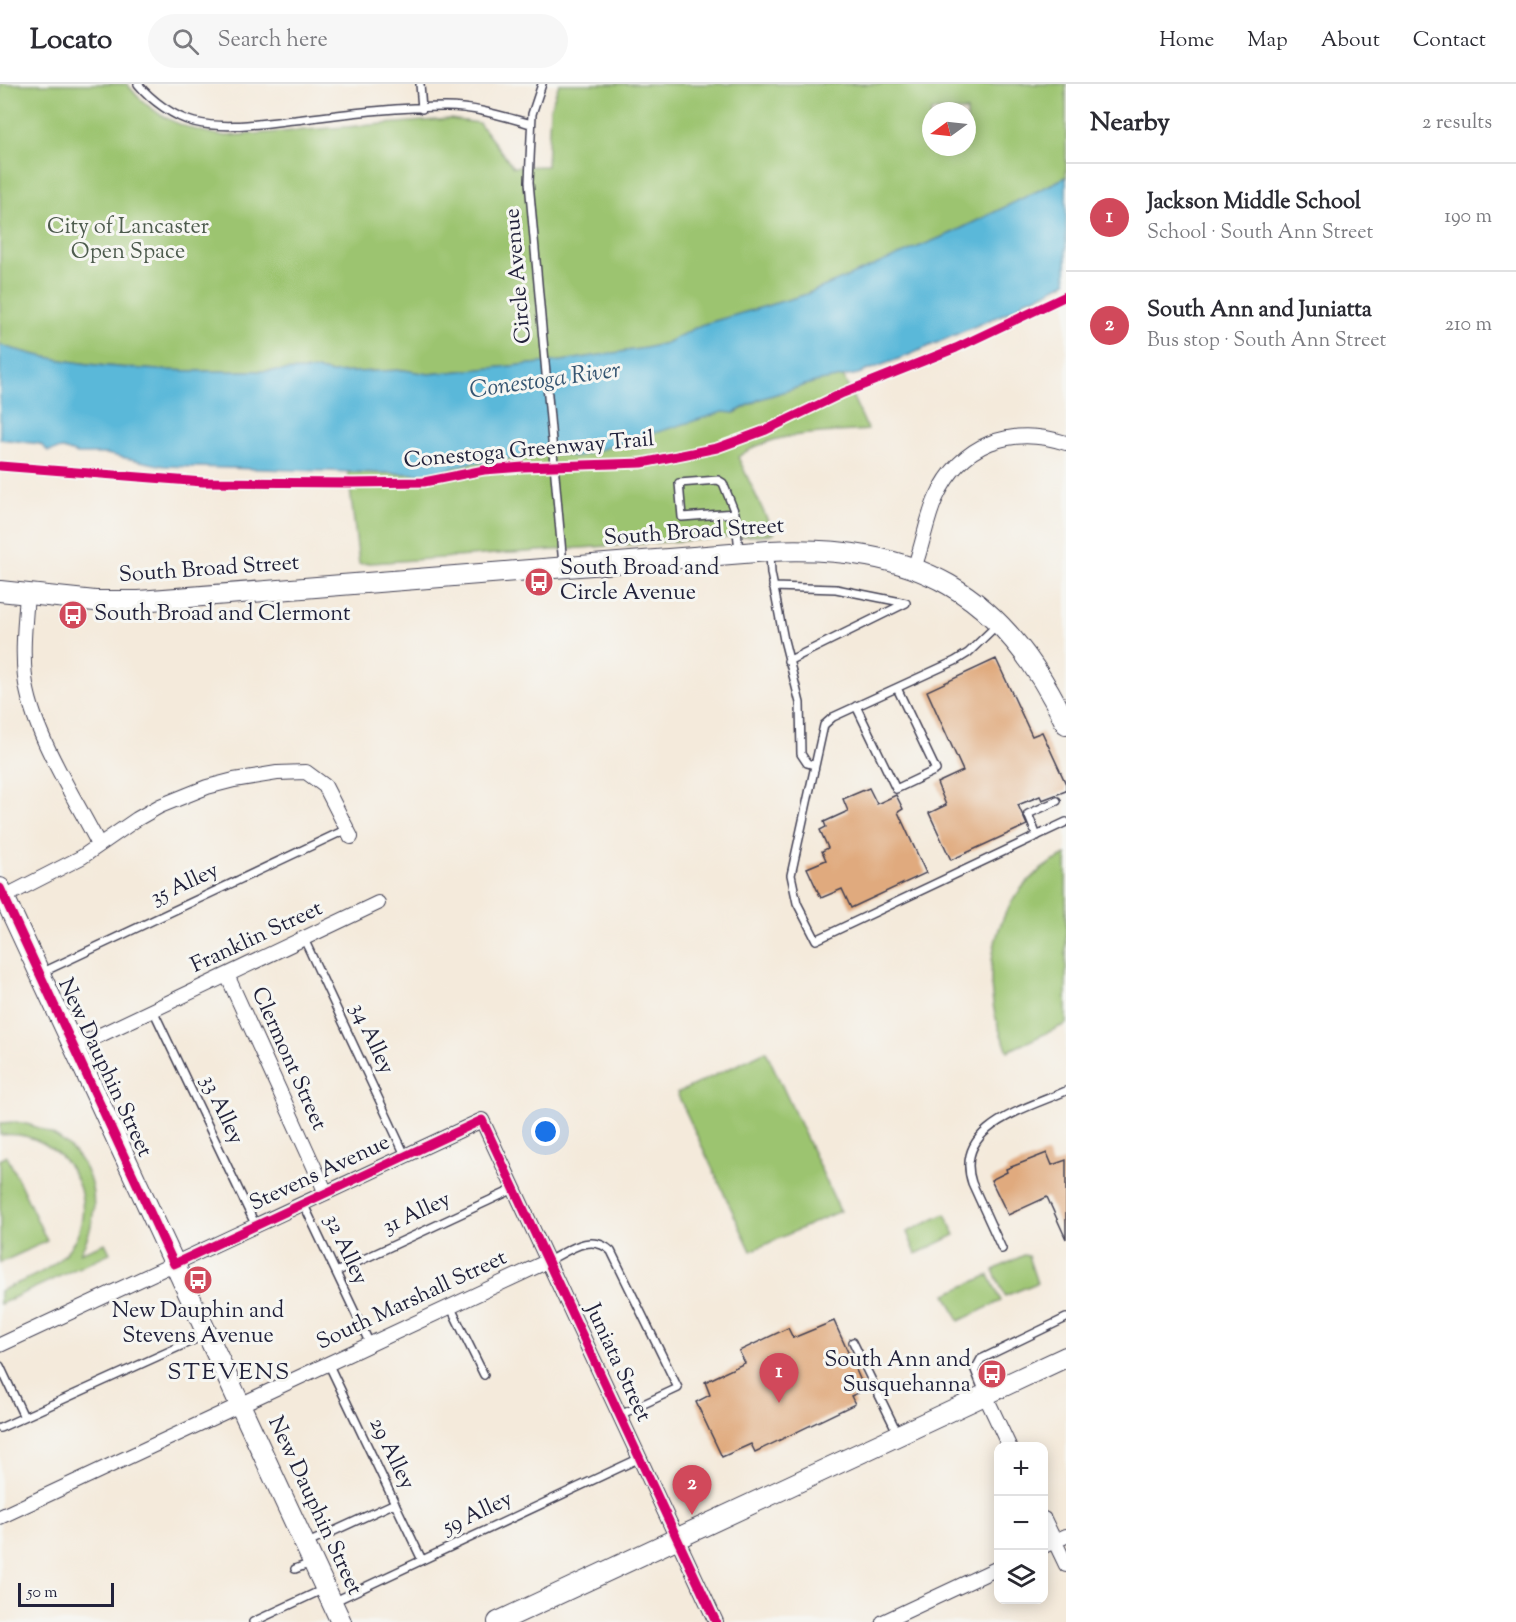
<!DOCTYPE html>
<meta charset="utf-8">
<style>
:root{--surface:#fff;--page:#f7f7f7;--text:#2b2b33;--muted:#7c7c81;--line:#e1e1e2;--accent:#d1495b}
body{margin:0;font-family:"Sorts Mill Goudy",serif;background:var(--page);color:var(--text)}
.controls{position:absolute;right:18px;bottom:18px;display:grid;overflow:hidden;border-radius:12px;box-shadow:0 3px 15px #0003}
.controls button{width:54px;height:54px;display:grid;place-items:center;padding:0;border:0;border-bottom:2px solid var(--line);background:var(--surface);color:var(--text);font:30px sans-serif}
.compass{position:absolute;left:922px;top:18px;width:54px;height:54px;border-radius:50%;background:var(--surface);box-shadow:0 3px 15px #0003;rotate:255deg}
.scale{position:absolute;left:18px;bottom:15px;width:96px;box-sizing:border-box;padding-left:6px;border:3px solid #22223b;border-top:0;font-size:16px;line-height:21px;white-space:nowrap;color:#22223b;-webkit-text-stroke:4px #f6f6f2;paint-order:stroke}
.you{position:absolute;left:546px;top:1048px;width:21px;height:21px;margin:-15px;border:4px solid #fff;border-radius:50%;background:#1a73e8;box-shadow:0 0 0 9px #1a73e833}
.badge{display:grid;place-items:center;width:39px;height:39px;border-radius:50%;background:var(--accent);color:#fff;font-size:20px;font-weight:700}
.pin{position:absolute;translate:-50% -50px;filter:drop-shadow(0 2px 3px #0008)}
.pin::after{content:'';position:absolute;top:32px;width:21px;height:18px;background:inherit;clip-path:polygon(0 0,100% 0,50% 100%)}
.list{margin:0;padding:0;list-style:none}
h2{display:flex;justify-content:space-between;align-items:center;height:78px;margin:0;padding:0 24px;font-size:26px}
h2 small{font-size:20px;font-weight:400;color:var(--muted)}
.list li{display:grid;grid-template-columns:39px 1fr auto;gap:18px;align-items:center;box-sizing:border-box;height:108px;padding:0 24px;border-top:2px solid var(--line)}
.list b{display:block;font-size:22px;white-space:nowrap}
.list p{margin:0;font-size:20px;white-space:nowrap;color:var(--muted)}
.list em{font-size:20px;font-style:normal;color:var(--muted)}
.icon{flex:none;width:33px;height:33px;fill:none;stroke:currentColor;stroke-width:2;stroke-linecap:round;stroke-linejoin:round}
.map{position:relative;flex:none;width:1066px;height:1538px;overflow:hidden}
header{display:flex;align-items:center;gap:36px;box-sizing:border-box;height:84px;padding:0 30px;background:var(--surface);border-bottom:2px solid var(--line)}
header strong{font-size:28px}
nav{display:flex;gap:33px;margin-inline-start:auto;font-size:21px}
.search{width:420px;height:54px;background:var(--page);display:flex;align-items:center;gap:15px;box-sizing:border-box;padding:0 21px;border-radius:33px;color:var(--muted);font-size:22px}
main{display:flex}
aside{flex:1;background:var(--surface)}
.map>svg:first-child{display:block}
.green{fill:#9cc46f;stroke:#5f7355;stroke-width:1.5;fill-rule:evenodd}
.water{fill:#5ab8d9;stroke:#3e6d8a;stroke-width:1.5}
.building{fill:#e0aa7e}
.lines{fill:none;stroke-linecap:round;stroke-linejoin:round}
.lane-casing{stroke:#424053;stroke-width:10}
.street-casing{stroke:#424053;stroke-width:16}
.secondary-casing{stroke:#424053;stroke-width:22}
.lane{stroke:#fff;stroke-width:7}
.street{stroke:#fff;stroke-width:14}
.secondary{stroke:#fff;stroke-width:20}
.cycleway-casing{stroke:#f6f6f2;stroke-width:13}
.cycleway{stroke:#d6006c;stroke-width:9}
.labels{text-anchor:middle;dominant-baseline:central;stroke-width:6;stroke-linejoin:round;paint-order:stroke}
.park-label{font-size:22px;fill:#4d5b4d;stroke:#f6f6f2}
.street-label{font-size:22px;fill:#22223b;stroke:#f6f6f2}
.poi-label{font-size:22px;fill:#22223b;stroke:#f6f6f2;text-anchor:start}
.water-label{font-size:24px;font-style:italic;fill:#365672;stroke:#f6f6f2}
.neighbourhood-label{font-size:24px;letter-spacing:1.5px;fill:#22223b;stroke:#f6f6f2}
</style>
<header>
<strong>Locato</strong>
<div class="search"><svg class="icon" aria-label="search" viewBox="0 0 24 24"><circle cx="10" cy="10" r="6"/><path d="M15 15l6 6"/></svg>Search here</div>
<nav><a>Home</a><a>Map</a><a>About</a><a>Contact</a></nav>
</header>
<main>
<div class="map">
<svg width="1066" height="1538" viewBox="0 0 1066 1538">
<rect width="100%" height="100%" fill="#f6f6f2"/>
<filter id="ink" filterUnits="userSpaceOnUse"><feTurbulence type="fractalNoise" baseFrequency=".0167" numOctaves="2"/><feDisplacementMap in="SourceGraphic" scale="12" xChannelSelector="R" yChannelSelector="G"/><feConvolveMatrix kernelMatrix="1 2 1 2 8 2 1 2 1" color-interpolation-filters="sRGB"/></filter>
<filter id="wash" filterUnits="userSpaceOnUse"><feTurbulence type="fractalNoise" baseFrequency=".008" numOctaves="4" result="noise"/><feDisplacementMap in="SourceGraphic" scale="24" xChannelSelector="R" yChannelSelector="G"/><feGaussianBlur stdDeviation="1.35" result="paint"/><feColorMatrix in="noise" values="0 0 0 0 0 0 0 0 0 0 0 0 0 0 0 0 0 1.4 0 .05"/><feComposite in="paint" operator="in"/></filter>
<g filter="url(#wash)">
<rect width="100%" height="100%" fill="#f4eadb"/>
<path class="green" d="M 0,0 L 127,0 C 152,33 185,46 226,52 L 450,35 L 479,39 L 513,83 L 547,82 L 550,25 L 559,0 L 1066,0 L 1066,93 L 954,148 L 837,198 L 804,211 L 701,241 L 666,259 L 646,264 L 562,277 L 429,290 L 404,286 L 332,289 L 319,286 C 220,288 94,292 0,261 ZM 931,27 L 967,27 L 967,63 L 931,63 Z
M 843,292 L 868,346 C 825,350 774,346 738,373 L 774,450 L 359,480 L 348,388 L 419,390 L 443,387 L 473,378 L 487,379 L 548,367 L 576,373 L 723,327 L 735,329 L 760,315 L 815,298 Z
M 1066,771 L 1066,940 L 1008,967 C 974,899 990,804 1066,771 Z
M 766,967 L 840,1127 L 751,1167 L 677,1009 Z
M 16,1038 C 82,1048 114,1110 80,1169 L 105,1159 L 110,1169 L 0,1220 L 0,1207 C 23,1196 51,1188 67,1167 C 108,1117 62,1043 0,1051 L 0,1039 Z
M 7,1072 L 47,1157 L 0,1179 L 0,1076 Z
M 945,1130 L 955,1151 L 916,1170 L 907,1148 Z
M 1024,1171 L 1028,1172 L 1037,1199 L 1005,1212 L 993,1186 Z
M 989,1191 L 1001,1217 L 959,1237 L 946,1210 Z"/>
<path class="water" d="M 1066,93 L 1066,198 L 1037,213 L 1025,216 L 1017,224 L 909,271 L 858,290 L 815,298 L 760,315 L 734,329 L 723,328 L 576,373 L 548,367 L 487,379 L 473,378 L 443,387 L 419,390 L 164,382 L 106,370 L 77,370 L 63,365 L 48,367 L 40,360 L 0,355 L 0,261 C 94,292 220,288 319,286 L 332,289 L 404,286 L 429,290 L 562,277 L 646,264 L 666,259 L 701,241 L 804,211 L 954,148 Z"/>
<g id="blocks">
<path class="building" d="M 996,575 L 1032,652 L 1042,648 L 1066,700 L 1066,707 L 1042,716 L 1040,712 L 1018,721 L 1027,741 L 951,776 L 929,729 L 946,721 L 937,699 L 963,687 L 927,607 Z
M 869,704 L 877,720 L 896,711 L 903,725 L 898,728 L 926,789 L 851,824 L 842,805 L 821,814 L 807,784 L 826,776 L 822,767 L 828,764 L 820,746 L 826,743 L 824,738 L 848,727 L 843,715 Z
M 1047,1069 L 1052,1081 L 1066,1076 L 1066,1155 L 1047,1113 L 1008,1131 L 991,1096 L 1007,1088 L 1006,1085 Z
M 834,1237 L 865,1306 L 851,1312 L 855,1320 L 755,1368 L 751,1360 L 722,1373 L 696,1318 L 710,1311 L 705,1298 L 745,1279 L 739,1267 L 788,1244 L 793,1254 Z"/>
</g>
</g>
<g filter="url(#ink)">
<use href="#blocks" fill-opacity="0" stroke="#424053" stroke-width="1.5"/>
<g class="lines">
<g class="lane-casing">
<path id="lane" d="M 138,0 C 151,16 174,33 194,38 C 227,46 262,39 295,36 C 344,30 396,23 446,23 C 475,23 503,32 531,40
M 420,0 L 422,25
M 542,0 L 532,30 L 529,98 L 563,481
M 735,429 L 682,433 L 679,399 L 718,396 L 723,399 L 735,429 L 739,466
M 770,469 L 771,489 L 784,556 L 800,619 L 801,670 L 807,679 L 814,681
M 773,503 L 836,505 L 906,519 L 788,577
M 997,541 L 968,569 L 955,577 L 833,633 L 824,641 L 791,791 L 797,819 L 816,856 L 1066,738
M 856,622 L 896,705 L 936,686 L 897,604
M 1037,752 L 1028,730 L 1057,717
M 304,855 L 405,1071
M 41,889 L 347,745
M 153,926 L 256,1142
M 303,1119 L 370,1260
M 1002,1165 L 972,1099 C 953,1042 1026,1025 1066,1007
M 548,1177 C 568,1167 591,1148 611,1167 L 678,1304 L 620,1331
M 336,1188 L 514,1105
M 450,1222 L 484,1291
M 853,1258 L 897,1348
M 328,1279 L 422,1476
M 0,1282 L 24,1333
M 984,1309 L 975,1286 L 981,1275 L 1066,1234
M 0,1344 L 205,1251
M 308,1459 L 395,1419
M 295,1485 L 311,1479
M 335,1517 L 640,1374
M 253,1538 L 324,1505"/>
</g>
<g class="street-casing">
<path id="street" d="M 914,484 C 923,461 926,436 936,414 C 961,359 1011,341 1066,359
M 27,511 C 25,538 22,566 25,593 C 31,647 74,712 99,761
M 4,813 L 82,773 L 137,735 L 160,722 L 207,703 L 234,696 L 277,689 L 306,688 L 325,702 L 351,753
M 227,891 L 326,1109
M 73,964 L 378,819
M 0,1261 L 482,1036 L 716,1538
M 985,1311 L 1009,1362
M 0,1433 L 548,1177
M 1044,1435 L 1066,1481
M 1044,1462 L 1066,1452
M 883,1538 L 998,1484"/>
</g>
<g class="secondary-casing">
<path id="secondary" d="M 0,507 L 95,517 L 139,517 L 769,467 C 915,460 1003,506 1066,640
M 0,804 L 341,1538
M 498,1538 L 1066,1273"/>
</g>
<use href="#lane" class="lane"/>
<use href="#street" class="street"/>
<use href="#secondary" class="secondary"/>
<g class="cycleway-casing">
<path id="cycleway" d="M 0,382 L 203,398 L 353,399 L 424,398 L 484,386 L 523,383 L 642,379 L 717,364 L 766,346 L 843,309 L 956,264 L 1066,212
M 0,804 L 174,1180 L 482,1036 L 716,1538"/>
</g>
<use href="#cycleway" class="cycleway"/>
</g>
</g>
<defs>
<g id="bus-disc" transform="scale(1.5)"><circle r="9.5" fill="#d1495b" stroke="#f6f6f2"/><path d="M-5-6H5V4H4V6H2V4H-2V6H-4V4H-5ZM-3.5-4V0h7V-4ZM-3.5 1.2v1.5H-2V1.2ZM2 1.2v1.5H3.5V1.2Z" fill="#fff"/></g>
</defs>
<g fill-rule="evenodd">
<use href="#bus-disc" x="539" y="498"/>
<use href="#bus-disc" x="73" y="531"/>
<use href="#bus-disc" x="198" y="1196"/>
<use href="#bus-disc" x="992" y="1290"/>
</g>
<g class="labels">
<g class="park-label">
<text x="128" y="144">City of Lancaster<tspan x="128" dy="25">Open Space</tspan></text>
</g>
<g class="street-label">
<text transform="translate(519 192) rotate(-95)">Circle Avenue</text>
<text transform="translate(529 367) rotate(-5)">Conestoga Greenway Trail</text>
<text transform="translate(694 449) rotate(-4)">South Broad Street</text>
<text transform="translate(209 486) rotate(-4)">South Broad Street</text>
<text transform="translate(185 801) rotate(-25)">35 Alley</text>
<text transform="translate(257 854) rotate(-25)">Franklin Street</text>
<text transform="translate(371 955) rotate(65)">34 Alley</text>
<text transform="translate(288 975) rotate(66)">Clermont Street</text>
<text transform="translate(104 984) rotate(65)">New Dauphin Street</text>
<text transform="translate(221 1026) rotate(65)">33 Alley</text>
<text transform="translate(320 1090) rotate(-25)">Stevens Avenue</text>
<text transform="translate(417 1130) rotate(-25)">31 Alley</text>
<text transform="translate(345 1166) rotate(65)">32 Alley</text>
<text transform="translate(412 1217) rotate(-25)">South Marshall Street</text>
<text transform="translate(617 1279) rotate(65)">Juniata Street</text>
<text transform="translate(391 1370) rotate(64)">29 Alley</text>
<text transform="translate(314 1422) rotate(65)">New Dauphin Street</text>
<text transform="translate(478 1430) rotate(-25)">59 Alley</text>
</g>
<g class="poi-label">
<text x="560" y="485">South Broad and<tspan x="560" dy="25">Circle Avenue</tspan></text>
<text x="94" y="531">South Broad and Clermont</text>
<text x="198" y="1228" text-anchor="middle">New Dauphin and<tspan x="198" dy="25">Stevens Avenue</tspan></text>
<text x="971" y="1277" text-anchor="end">South Ann and<tspan x="971" dy="25">Susquehanna</tspan></text>
</g>
<g class="water-label">
<text transform="translate(545 297) rotate(-8)">Conestoga River</text>
</g>
<g class="neighbourhood-label">
<text x="229" y="1289">STEVENS</text>
</g>
</g>
</svg>
<div class="controls">
<button>+</button>
<button>−</button>
<button><svg class="icon" aria-label="layers" viewBox="0 0 24 24"><path d="M12 4l9 5-9 5-9-5zM3 14l9 5 9-5"/></svg></button>
</div>
<svg class="compass" viewBox="-18 -18 36 36"><path d="M0-13l5 13h-10z" fill="#e53935"/><path d="M0 13l5-13h-10z" fill="#7c7c81"/></svg>
<div class="scale">50 m</div>
<div class="you"></div>
<div class="pin badge" style="left:779px;top:1319px">1</div>
<div class="pin badge" style="left:692px;top:1431px">2</div>
</div>
<aside>
<h2>Nearby<small>2 results</small></h2>
<ul class="list">
<li><span class="badge">1</span><div><b>Jackson Middle School</b><p>School · South Ann Street</p></div><em>190 m</em></li>
<li><span class="badge">2</span><div><b>South Ann and Juniatta</b><p>Bus stop · South Ann Street</p></div><em>210 m</em></li>
</ul>
</aside>
</main>
